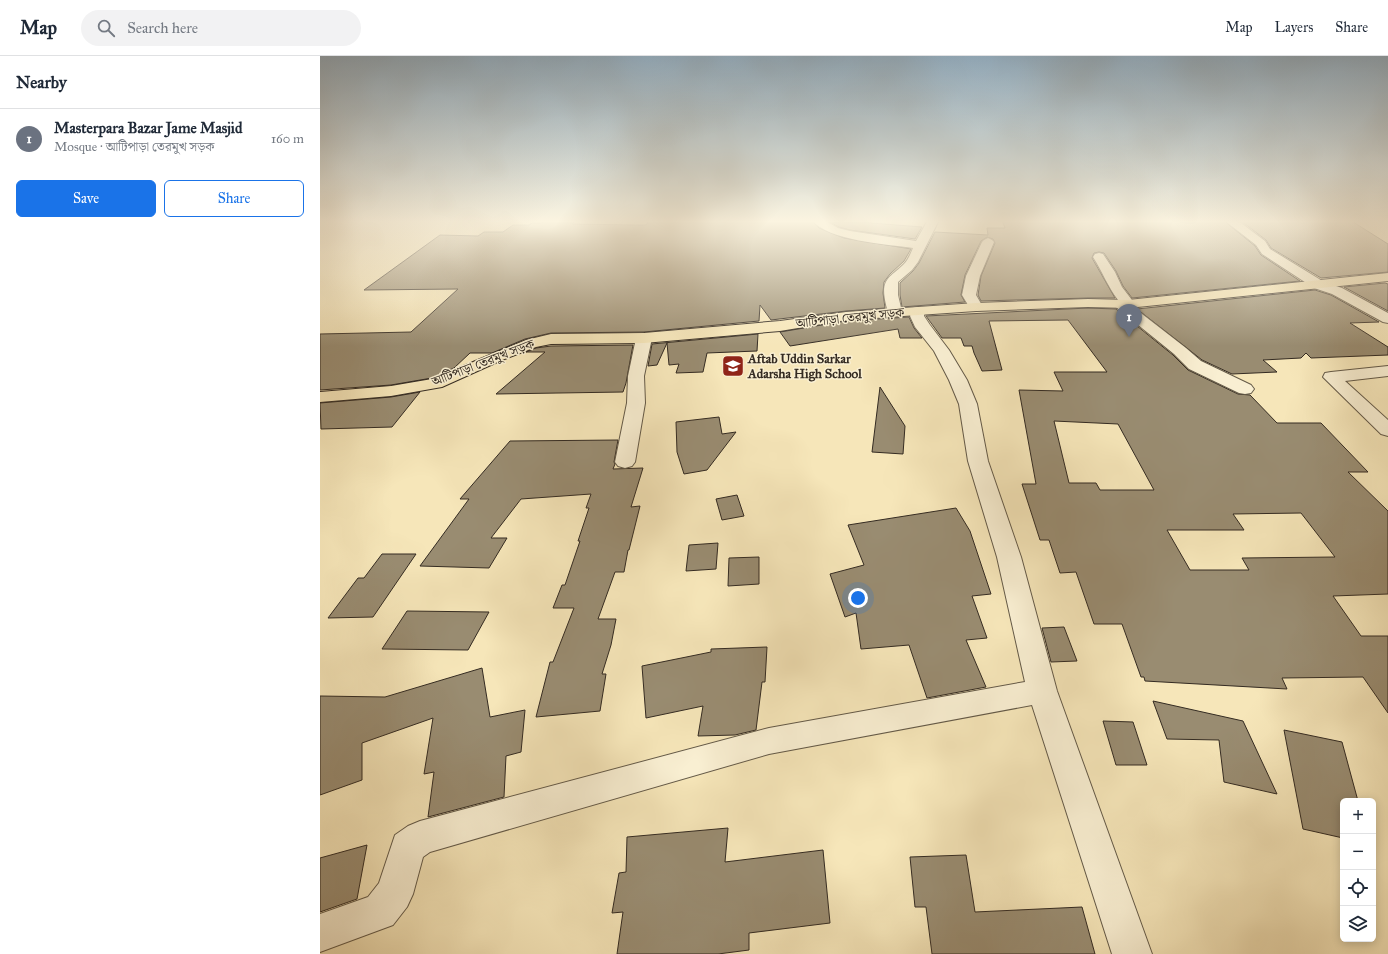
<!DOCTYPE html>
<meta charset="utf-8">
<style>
:root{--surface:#fff;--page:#f2f2f3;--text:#1f2937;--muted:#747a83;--line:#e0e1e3;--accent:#1a73e8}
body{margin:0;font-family:"IM FELL Great Primer","Noto Serif Bengali",serif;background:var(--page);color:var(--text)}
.controls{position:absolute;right:12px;bottom:12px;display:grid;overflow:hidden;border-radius:6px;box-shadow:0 2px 10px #0003}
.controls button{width:36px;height:36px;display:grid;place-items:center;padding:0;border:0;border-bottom:1px solid var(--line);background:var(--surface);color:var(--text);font:20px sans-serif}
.you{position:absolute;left:538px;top:542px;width:14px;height:14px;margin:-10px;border:3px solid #fff;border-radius:50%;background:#1a73e8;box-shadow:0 0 0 6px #1a73e833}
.badge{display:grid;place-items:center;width:26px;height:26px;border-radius:50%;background:var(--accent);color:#fff;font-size:13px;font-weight:700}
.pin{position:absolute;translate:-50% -33px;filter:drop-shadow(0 1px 2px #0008)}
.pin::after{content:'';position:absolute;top:21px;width:14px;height:12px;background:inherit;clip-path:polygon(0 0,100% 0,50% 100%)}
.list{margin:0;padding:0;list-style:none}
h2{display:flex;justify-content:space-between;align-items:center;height:52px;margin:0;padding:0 16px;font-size:17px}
h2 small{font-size:13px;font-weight:400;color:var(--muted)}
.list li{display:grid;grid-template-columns:26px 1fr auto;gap:12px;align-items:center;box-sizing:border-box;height:60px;padding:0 16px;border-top:1px solid var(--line)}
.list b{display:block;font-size:15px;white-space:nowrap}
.list p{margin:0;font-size:13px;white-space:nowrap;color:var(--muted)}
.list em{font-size:13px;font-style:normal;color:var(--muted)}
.actions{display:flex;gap:8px;padding:12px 16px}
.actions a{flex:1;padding:9px 0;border:1px solid var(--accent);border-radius:6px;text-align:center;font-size:14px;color:var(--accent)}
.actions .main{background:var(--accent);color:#fff}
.icon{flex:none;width:22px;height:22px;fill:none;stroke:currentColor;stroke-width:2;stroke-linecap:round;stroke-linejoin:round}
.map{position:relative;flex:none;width:1068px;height:898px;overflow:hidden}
header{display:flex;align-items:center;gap:24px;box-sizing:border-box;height:56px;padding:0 20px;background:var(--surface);border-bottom:1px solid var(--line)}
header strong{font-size:19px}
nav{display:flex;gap:22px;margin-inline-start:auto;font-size:14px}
.search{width:280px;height:36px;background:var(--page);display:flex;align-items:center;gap:10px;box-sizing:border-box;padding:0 14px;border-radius:22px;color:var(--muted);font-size:15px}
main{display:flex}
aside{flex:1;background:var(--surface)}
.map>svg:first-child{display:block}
.building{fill:#998c71;stroke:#342b22;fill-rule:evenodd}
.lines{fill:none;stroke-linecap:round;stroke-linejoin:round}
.minor-casing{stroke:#645a48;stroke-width:2}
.major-casing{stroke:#342b22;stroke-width:2}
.minor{fill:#f9efd2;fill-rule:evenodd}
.major{fill:#f6e6b9;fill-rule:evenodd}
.labels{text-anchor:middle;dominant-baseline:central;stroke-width:3;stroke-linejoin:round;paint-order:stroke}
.far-street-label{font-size:13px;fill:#342b22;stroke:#f9efd2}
.far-poi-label{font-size:13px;font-weight:bold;fill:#342b22;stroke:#f9efd2;text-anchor:start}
</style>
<header>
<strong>Map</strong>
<div class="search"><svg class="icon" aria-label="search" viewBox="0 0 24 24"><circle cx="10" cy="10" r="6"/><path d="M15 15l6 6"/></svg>Search here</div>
<nav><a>Map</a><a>Layers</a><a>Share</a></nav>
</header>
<main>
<aside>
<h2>Nearby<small></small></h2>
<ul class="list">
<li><span class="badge" style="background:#6b7280">1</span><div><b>Masterpara Bazar Jame Masjid</b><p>Mosque · আটিপাড়া তেরমুখ সড়ক</p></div><em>160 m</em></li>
</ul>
<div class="actions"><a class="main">Save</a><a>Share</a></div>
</aside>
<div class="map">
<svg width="1068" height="898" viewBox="0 0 1068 898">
<rect width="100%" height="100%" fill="#f6e6b9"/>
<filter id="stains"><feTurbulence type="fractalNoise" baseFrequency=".005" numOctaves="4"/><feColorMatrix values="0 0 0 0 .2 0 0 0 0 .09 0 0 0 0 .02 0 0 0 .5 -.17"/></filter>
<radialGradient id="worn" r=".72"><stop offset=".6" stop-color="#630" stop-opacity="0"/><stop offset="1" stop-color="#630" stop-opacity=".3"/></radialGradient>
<path class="building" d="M 225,164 L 256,164 L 252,168 L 316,169 L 326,169 L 329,164 L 491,164 L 499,172 L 524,182 L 591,193 L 584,205 L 570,218 L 564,226 L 563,237 L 565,252 L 526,255 L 451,264 L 440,249 L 439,265 L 324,276 L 231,277 L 205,283 L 172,297 L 150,297 L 134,312 L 112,322 L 71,329 L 0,334 L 0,278 L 91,276 L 138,233 L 44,234 L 120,179 L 158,180 L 164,176 L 183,176 L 193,169 L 209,169 L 212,167 L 221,167 Z
M 682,164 L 903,164 L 935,190 L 941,199 L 980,225 L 812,242 L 803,230 L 796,215 L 784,197 L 779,196 L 774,197 L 772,202 L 795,242 L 768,242 L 661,245 L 658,239 L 661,220 L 675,187 L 673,183 L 667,181 L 661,185 L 645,219 L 641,239 L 645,246 L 582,251 L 580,239 L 580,227 L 593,215 L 599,207 L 615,176 L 668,179 L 667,172 L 685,172 Z
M 920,164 L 1030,164 L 1068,188 L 1068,216 L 1001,222 L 951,192 L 946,184 Z
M 510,166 L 539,166 L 602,171 L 595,183 L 530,174 L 519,171 Z
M 1065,227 L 1068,228 L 1068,255 L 1024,231 Z
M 995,234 L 1011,239 L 1059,266 L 1030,267 L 1068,291 L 1068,299 L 991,302 L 986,297 L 981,302 L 943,304 L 957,316 L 912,318 L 882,304 L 817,253 Z
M 768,252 L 796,253 L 853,299 L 868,314 L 918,338 L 930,339 L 957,367 L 1001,367 L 1048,416 L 1028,416 L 1068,455 L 1068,538 L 1013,540 L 1041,580 L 1068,580 L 1068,657 L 1043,621 L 962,622 L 967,633 L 825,625 L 824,621 L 821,621 L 802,568 L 774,568 L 756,516 L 740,517 L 729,484 L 720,484 L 702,428 L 716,428 L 699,334 L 743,335 L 734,316 L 787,316 L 748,264 L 669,265 L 682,314 L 662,315 L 654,297 L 652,290 L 644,290 L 641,282 L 622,282 L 606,260 ZM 734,365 L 798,368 L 834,434 L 780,434 L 776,427 L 749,427 ZM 981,457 L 1015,501 L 922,502 L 929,514 L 870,514 L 847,474 L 924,474 L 913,458 Z
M 589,261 L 594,272 L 602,282 L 580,282 L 578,273 L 470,290 L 460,276 L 526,265 Z
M 438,278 L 437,295 L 387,297 L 383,316 L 356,317 L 359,308 L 349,309 L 347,287 L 337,309 L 328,310 L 332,288 Z
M 313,289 L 306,327 L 303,336 L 176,338 L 225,296 L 206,296 L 216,292 L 231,290 Z
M 560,331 L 585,370 L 583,398 L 552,396 Z
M 100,336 L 72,371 L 1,373 L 0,347 L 71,341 Z
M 399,361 L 402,378 L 416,376 L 387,414 L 364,418 L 357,396 L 356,366 Z
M 298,384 L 294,406 L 295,408 L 293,413 L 323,412 L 311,451 L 320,450 L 309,494 L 308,494 L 304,516 L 295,516 L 278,563 L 296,563 L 291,589 L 282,618 L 286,618 L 280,655 L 216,661 L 230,606 L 233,606 L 254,552 L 233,552 L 242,529 L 245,529 L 260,485 L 258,485 L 269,452 L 266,452 L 271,438 L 201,443 L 171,482 L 187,482 L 169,512 L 100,510 L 149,443 L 140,443 L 190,385 Z
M 417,439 L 424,460 L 402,464 L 396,443 Z
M 636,452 L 650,475 L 671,538 L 652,540 L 667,582 L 646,584 L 666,631 L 607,642 L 589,589 L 541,593 L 536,557 L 525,561 L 510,518 L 544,509 L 528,469 Z
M 398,487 L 396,513 L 366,515 L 369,489 Z
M 62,498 L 96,498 L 53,561 L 8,562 L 38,522 L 44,522 Z
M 439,501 L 439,528 L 408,530 L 409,502 Z
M 87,555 L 169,556 L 148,594 L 62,593 Z
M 744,571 L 757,605 L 731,606 L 722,572 Z
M 447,591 L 445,626 L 442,626 L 436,674 L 415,679 L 378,680 L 383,650 L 326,662 L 322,610 L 391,596 L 391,593 Z
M 162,612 L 170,661 L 205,654 L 201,696 L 186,700 L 184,741 L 108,761 L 114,716 L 104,718 L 113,662 L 42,687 L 42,724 L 0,739 L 0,640 L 65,641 Z
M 833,645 L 923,665 L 957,738 L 904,726 L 899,684 L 847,683 Z
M 783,665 L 813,666 L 827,709 L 796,709 Z
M 964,674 L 1022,686 L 1038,745 L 1023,745 L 1023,782 L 983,773 Z
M 408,772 L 405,806 L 503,794 L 510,867 L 429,877 L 429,894 L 398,898 L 297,898 L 303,856 L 292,857 L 299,817 L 306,816 L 307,781 Z
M 47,789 L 37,843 L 0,856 L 0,802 Z
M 646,799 L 655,856 L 762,851 L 775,898 L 612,898 L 606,851 L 595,851 L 590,801 Z"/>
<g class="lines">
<g class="minor-casing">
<path id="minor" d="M 492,164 L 504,164 L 518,172 L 530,175 L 596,185 L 608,164 L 619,164 L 598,206 L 592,214 L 578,226 L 578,239 L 582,256 L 580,259 L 575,260 L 570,259 C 567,255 566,249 565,244 C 561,222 571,221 584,208 C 588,204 591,197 593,192 C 567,188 508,185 492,164 Z
M 904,164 L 917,164 L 945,185 L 950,193 L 1004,226 L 1022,232 L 1068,257 L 1068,267 L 1063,266 L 1012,238 L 994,232 L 942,198 L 936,189 Z
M 668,182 L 672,184 L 674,186 L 660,220 L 656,239 L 663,251 L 661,254 L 656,255 L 651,254 L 642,239 L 646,220 L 662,186 L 664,184 Z
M 779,197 L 783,198 L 795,216 L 802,231 L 815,248 L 813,251 L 866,292 L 881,305 L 931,329 L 934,333 L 931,337 L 925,338 L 919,337 L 869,313 L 854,298 L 796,251 L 794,248 L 798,244 C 788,231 782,215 773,201 L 775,198 Z
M 598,251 L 603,252 L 605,255 L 604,260 L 610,269 L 629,294 L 647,324 L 657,348 L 668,405 L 701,501 L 737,635 L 832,898 L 792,898 L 712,649 L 449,698 L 110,796 L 103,801 L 93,838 L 87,851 L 73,869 L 0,896 L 0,858 L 48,841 L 59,827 L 75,779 L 88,770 L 100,765 L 449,672 L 705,626 L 677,501 L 648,405 L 639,348 L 629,324 L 614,295 L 595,271 L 590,260 L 593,252 Z
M 324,277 L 329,279 L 332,282 L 324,320 L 325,347 L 315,406 L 312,410 L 305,412 L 298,410 L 295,406 L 307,347 L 308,320 L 316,282 L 319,279 Z
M 1068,310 L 1068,320 L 1025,325 L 1068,364 L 1068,380 L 1061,378 L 1003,321 L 1005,317 L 1011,316 Z"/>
</g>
<g class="major-casing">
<path id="major" d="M 1068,217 L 1068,225 L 808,252 L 768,251 L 656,255 L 526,264 L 460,275 L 324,287 L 231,288 L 216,291 L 182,304 L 122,331 L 71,340 L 0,346 L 0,336 L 71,330 L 112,323 L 206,284 L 231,278 L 324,277 L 460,265 L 526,256 L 656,247 L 768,243 L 808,244 Z"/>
</g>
<use href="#minor" class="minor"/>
<use href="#major" class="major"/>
</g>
<linearGradient id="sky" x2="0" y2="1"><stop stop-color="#93aec1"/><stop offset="0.57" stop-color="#fbf4e0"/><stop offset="1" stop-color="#fbf4e0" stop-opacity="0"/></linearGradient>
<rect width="1068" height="290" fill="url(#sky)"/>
<defs>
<g id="school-square" transform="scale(1.15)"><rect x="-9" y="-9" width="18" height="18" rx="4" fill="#8f2418" stroke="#f9efd2"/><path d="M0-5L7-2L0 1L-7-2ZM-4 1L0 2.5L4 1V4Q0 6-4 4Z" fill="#fff"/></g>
</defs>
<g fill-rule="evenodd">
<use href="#school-square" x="413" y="310"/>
</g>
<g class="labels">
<g class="far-street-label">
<text transform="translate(530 262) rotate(-6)">আটিপাড়া তেরমুখ সড়ক</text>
<text transform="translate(163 307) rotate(-21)">আটিপাড়া তেরমুখ সড়ক</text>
</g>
<g class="far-poi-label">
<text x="428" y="303">Aftab Uddin Sarkar<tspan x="428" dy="15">Adarsha High School</tspan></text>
</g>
</g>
<rect width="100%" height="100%" filter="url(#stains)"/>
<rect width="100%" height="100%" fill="url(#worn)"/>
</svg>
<div class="controls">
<button>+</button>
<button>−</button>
<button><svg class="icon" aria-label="locate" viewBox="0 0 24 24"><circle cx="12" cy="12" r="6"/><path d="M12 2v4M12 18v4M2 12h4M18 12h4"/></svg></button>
<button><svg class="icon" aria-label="layers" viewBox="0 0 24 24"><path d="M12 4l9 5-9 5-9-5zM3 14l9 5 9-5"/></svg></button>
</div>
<div class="you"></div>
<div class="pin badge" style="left:809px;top:281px;background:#6b7280">1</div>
</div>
</main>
